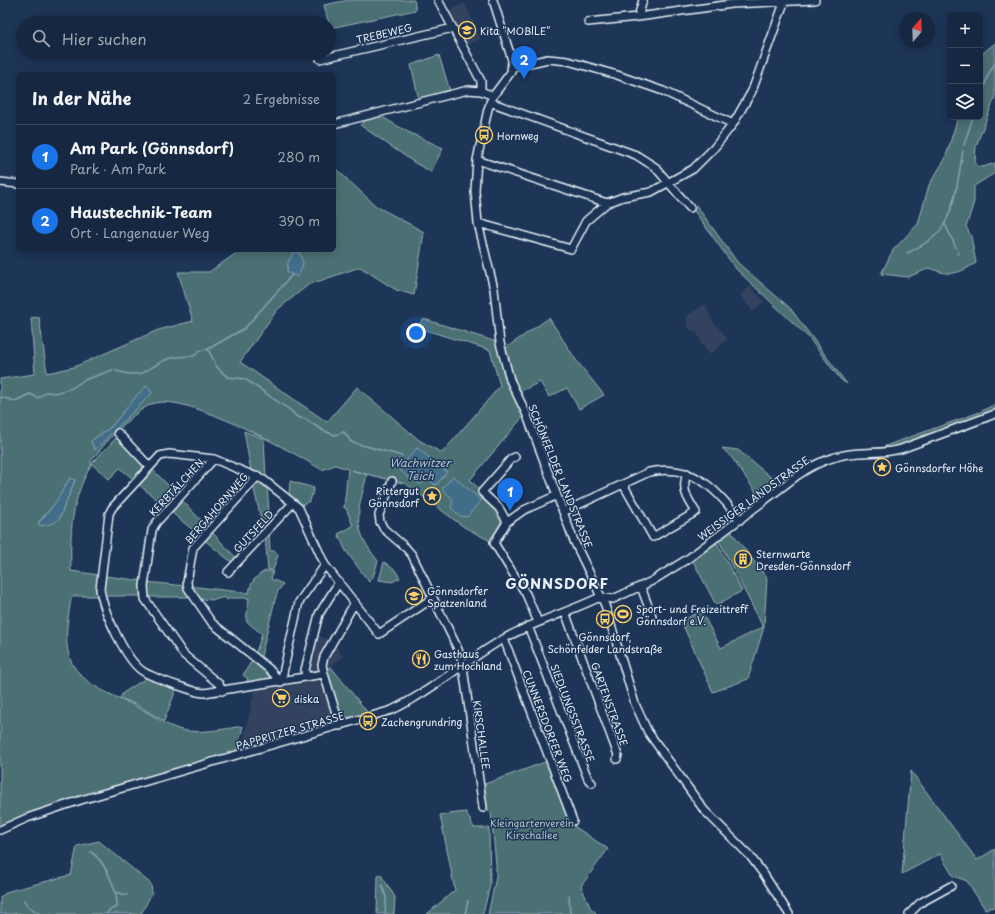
<!DOCTYPE html>
<html lang="de">
<meta charset="utf-8">
<style>
:root{--surface:#162841;--page:#23344c;--text:#f1f3f6;--muted:#9ea6b1;--line:#35445a;--accent:#1a73e8}
body{margin:0;font-family:"Playpen Sans",sans-serif;background:var(--page);color:var(--text)}
.controls{position:absolute;right:12px;top:12px;display:grid;overflow:hidden;border-radius:6px;box-shadow:0 2px 10px #0003}
.controls button{width:36px;height:36px;display:grid;place-items:center;padding:0;border:0;border-bottom:1px solid var(--line);background:var(--surface);color:var(--text);font:20px sans-serif}
.compass{position:absolute;left:899px;top:12px;width:36px;height:36px;border-radius:50%;background:var(--surface);box-shadow:0 2px 10px #0003;rotate:19deg}
.you{position:absolute;left:416px;top:333px;width:14px;height:14px;margin:-10px;border:3px solid #fff;border-radius:50%;background:#1a73e8;box-shadow:0 0 0 6px #1a73e833}
.badge{display:grid;place-items:center;width:26px;height:26px;border-radius:50%;background:var(--accent);color:#fff;font-size:13px;font-weight:700}
.pin{position:absolute;translate:-50% -33px;filter:drop-shadow(0 1px 2px #0008)}
.pin::after{content:'';position:absolute;top:21px;width:14px;height:12px;background:inherit;clip-path:polygon(0 0,100% 0,50% 100%)}
.list{margin:0;padding:0;list-style:none}
h2{display:flex;justify-content:space-between;align-items:center;height:52px;margin:0;padding:0 16px;font-size:17px}
h2 small{font-size:13px;font-weight:400;color:var(--muted)}
.list li{display:grid;grid-template-columns:26px 1fr auto;gap:12px;align-items:center;box-sizing:border-box;height:64px;padding:0 16px;border-top:1px solid var(--line)}
.list b{display:block;font-size:15px;white-space:nowrap}
.list p{margin:0;font-size:13px;white-space:nowrap;color:var(--muted)}
.list em{font-size:13px;font-style:normal;color:var(--muted)}
.icon{flex:none;width:22px;height:22px;fill:none;stroke:currentColor;stroke-width:2;stroke-linecap:round;stroke-linejoin:round}
.map{position:relative;flex:none;width:995px;height:914px;overflow:hidden}
.search{position:absolute;background:var(--surface);box-shadow:0 2px 10px #0003;left:16px;top:16px;width:320px;height:44px;display:flex;align-items:center;gap:10px;box-sizing:border-box;padding:0 14px;border-radius:22px;color:var(--muted);font-size:15px}
.panel{position:absolute;background:var(--surface);box-shadow:0 2px 10px #0003;left:16px;top:72px;width:320px;height:180px;border-radius:6px}
.map>svg:first-child{display:block}
.built{fill:#32425e}
.green{fill:#4b7073;stroke:#9ab0b6;fill-rule:evenodd}
.water{fill:#426d88;stroke:#84a2b5}
.lines{fill:none;stroke-linecap:round;stroke-linejoin:round}
.stream{stroke:#84a2b5;stroke-width:1.5}
.minor-casing{stroke:#e8f1f8;stroke-width:10}
.minor{stroke:#1d3557;stroke-width:7}
.labels{text-anchor:middle;dominant-baseline:central;stroke-width:3;stroke-linejoin:round;paint-order:stroke}
.poi-label{font-size:10px;fill:#e8f1f8;stroke:#1d3557;text-anchor:start}
.street-label{font-size:10px;fill:#e8f1f8;stroke:#1d3557}
.park-label{font-size:10px;fill:#b1c4c9;stroke:#1d3557}
.water-label{font-size:11px;font-style:italic;fill:#aec3d1;stroke:#1d3557}
.district-label{font-size:14px;font-weight:bold;letter-spacing:1px;fill:#e8f1f8;stroke:#1d3557}
</style>
<div class="map">
<svg width="995" height="914" viewBox="0 0 995 914">
<rect width="100%" height="100%" fill="#1d3557"/>
<filter id="ink" filterUnits="userSpaceOnUse"><feTurbulence type="fractalNoise" baseFrequency=".025" numOctaves="2"/><feDisplacementMap in="SourceGraphic" scale="8" xChannelSelector="R" yChannelSelector="G"/><feConvolveMatrix kernelMatrix="1 2 1 2 8 2 1 2 1" color-interpolation-filters="sRGB"/></filter>
<g filter="url(#ink)">
<path class="built" d="M 465,3 L 481,39 L 465,46 L 448,11 Z
M 750,286 L 764,301 L 753,312 L 740,295 Z
M 705,304 L 712,320 L 728,339 L 710,355 L 701,344 L 698,335 L 688,328 L 687,316 Z
M 315,635 L 330,640 L 320,657 L 319,671 L 309,673 L 307,671 Z
M 334,642 L 343,657 L 326,669 L 324,663 Z
M 321,677 L 323,678 L 335,717 L 332,723 L 241,750 L 255,688 Z"/>
<path class="green" d="M 349,0 L 414,0 L 416,10 L 330,28 L 324,5 Z
M 995,43 L 995,97 L 976,146 L 975,162 L 978,166 L 983,167 L 995,163 L 995,173 L 974,186 L 974,202 L 966,227 L 971,236 L 976,263 C 958,274 950,277 930,268 L 908,277 L 881,274 L 893,250 L 918,224 L 929,185 L 945,159 L 958,117 L 980,117 L 980,60 L 983,53 Z
M 439,55 L 450,91 L 419,100 L 411,65 Z
M 377,114 L 408,132 L 443,148 L 431,172 L 415,163 L 360,125 L 370,116 Z
M 334,167 L 376,206 L 424,232 L 414,295 L 396,290 L 360,267 L 308,285 L 277,310 L 240,362 L 327,422 L 357,387 L 419,440 L 442,453 L 500,386 L 490,350 L 425,330 L 415,340 L 407,336 L 424,319 L 500,343 L 510,380 L 526,413 L 470,480 L 499,508 L 507,522 L 494,543 L 464,527 L 406,484 L 351,470 L 367,475 C 357,514 351,527 378,561 L 373,577 L 369,582 L 346,551 L 338,534 L 353,526 L 346,508 L 344,508 L 348,469 L 335,465 L 322,470 C 292,451 188,394 155,403 C 135,408 103,446 90,462 L 92,463 L 119,435 L 145,467 L 134,480 L 120,468 L 109,479 L 92,464 C 71,499 70,530 71,571 L 99,575 L 99,596 L 74,596 L 71,599 C 68,619 62,645 73,665 C 88,689 116,695 139,708 C 154,715 165,726 182,730 C 199,734 225,729 243,726 L 236,753 L 106,788 L 50,806 L 0,827 L 0,379 L 35,374 L 31,318 L 39,317 L 47,373 L 74,367 L 158,330 L 193,321 L 178,272 L 209,272 L 241,250 L 334,250 ZM 147,386 L 152,393 L 95,450 L 91,441 L 111,427 ZM 447,471 L 436,485 L 429,480 ZM 70,478 L 75,480 L 59,519 L 38,523 L 56,502 Z
M 696,205 L 738,263 L 790,308 L 847,384 L 841,380 L 808,337 L 736,269 L 692,208 Z
M 549,318 L 576,360 L 604,395 L 579,409 L 567,388 L 549,397 L 540,382 L 519,392 L 504,349 Z
M 995,404 L 995,418 L 985,423 L 896,455 L 885,446 L 980,412 Z
M 244,431 L 264,439 L 266,477 L 251,471 Z
M 722,448 L 738,450 L 778,483 L 760,498 L 732,458 Z
M 152,469 L 179,496 L 168,509 L 138,484 Z
M 258,480 L 267,485 L 270,525 L 264,531 L 253,485 Z
M 290,481 L 314,488 L 310,501 L 301,505 L 289,496 Z
M 181,499 L 208,528 L 200,536 L 171,512 L 171,510 Z
M 210,530 L 238,560 L 234,564 L 203,539 Z
M 730,530 L 767,578 L 764,627 L 748,679 L 713,692 L 681,621 L 701,611 L 721,648 L 763,627 L 718,539 Z
M 269,531 L 270,551 L 275,551 L 278,555 L 273,570 L 268,570 L 265,536 Z
M 714,543 L 717,543 L 742,591 L 716,605 L 692,559 Z
M 384,562 L 395,570 L 400,578 L 392,582 L 379,580 Z
M 265,571 L 273,571 L 271,579 L 283,584 L 278,591 L 275,600 L 260,660 L 255,655 L 262,634 L 246,621 L 249,598 L 230,598 L 227,600 L 224,597 C 215,601 206,600 197,598 L 189,586 L 249,593 C 251,581 255,577 265,571 Z
M 105,576 L 144,581 L 143,596 L 105,596 L 103,590 Z
M 146,582 L 186,586 L 192,597 L 148,597 Z
M 253,659 L 258,663 L 259,665 L 274,677 L 273,680 L 245,684 L 248,679 L 243,675 Z
M 331,667 L 368,713 C 362,715 353,719 346,717 C 337,714 329,679 326,669 Z
M 149,676 L 177,687 L 164,721 L 137,705 L 120,698 L 123,693 Z
M 548,761 L 570,820 L 574,826 L 608,849 L 581,886 L 590,907 L 597,914 L 488,914 L 496,877 L 496,864 L 491,813 L 487,809 L 482,785 Z
M 911,771 L 977,860 L 995,849 L 995,907 L 985,909 L 967,881 L 953,876 L 940,854 L 902,874 Z
M 466,812 L 474,828 L 489,828 L 490,885 L 483,914 L 427,914 L 455,890 L 440,815 Z
M 99,841 L 151,884 L 152,893 L 141,914 L 0,914 L 0,897 L 9,891 L 71,875 L 77,846 Z
M 381,875 L 395,897 L 394,914 L 377,914 L 378,876 Z"/>
<path class="water" d="M 294,251 L 300,253 L 303,264 L 298,277 L 287,272 L 288,263 Z
M 147,386 L 152,393 L 95,450 L 91,441 L 111,427 L 138,394 Z
M 417,448 L 447,472 L 436,485 L 429,480 L 420,484 L 411,480 L 401,471 L 408,458 Z
M 453,476 L 481,500 L 467,517 L 460,516 L 451,508 L 453,499 L 442,489 Z
M 70,478 L 75,480 L 59,519 L 54,523 L 40,526 L 38,524 L 56,502 Z"/>
<g class="lines">
<path class="stream" d="M 980,100 L 988,75 L 995,63
M 964,145 L 973,117
M 945,224 L 959,254
M 907,253 C 920,247 939,236 945,223 C 956,201 959,174 963,151
M 208,349 L 245,328 L 292,275
M 0,397 L 15,401 L 30,394 L 38,398 L 46,392 L 55,393 L 72,388 L 84,380 L 113,370 L 128,374 L 140,374 L 165,360 L 175,357 L 194,356 L 199,351 L 208,349 L 217,367 L 227,377 L 245,379 L 290,410 L 297,417 L 305,419 L 324,431 L 335,435 L 344,432 L 351,442 L 402,456
M 91,852 C 105,861 118,891 117,907 L 109,910 L 107,914
M 382,885 L 386,897 L 385,914
M 116,892 L 127,895
M 569,895 L 570,914
M 24,900 L 28,906 L 40,914
M 465,914 L 468,901"/>
<g class="minor-casing">
<path id="minor" d="M 438,0 L 481,81 L 481,91
M 493,0 L 512,60 L 511,72 L 493,96 L 488,109 L 477,160 L 475,191 L 478,223 L 494,289 L 500,343 L 510,380 L 526,413 L 574,541 L 605,605 L 635,704 L 648,732 L 704,810 L 750,856 L 765,876 L 789,914
M 638,17 L 732,4 L 815,0
M 588,22 L 638,17 L 643,0
M 320,59 L 453,28
M 512,67 L 548,59 L 568,61 L 617,75 L 663,91 L 733,124
M 490,102 L 636,155 L 655,167 L 690,208
M 334,124 L 468,90 L 481,91 L 493,96
M 477,160 L 607,203
M 0,182 L 18,184
M 478,223 L 571,249 L 586,221 L 607,203 L 623,197 L 651,192 L 693,169 L 714,148 L 733,124 L 752,91 L 785,0
M 118,433 L 150,467
M 515,457 L 511,459 L 482,492 L 499,508 L 507,522 L 494,543 L 526,594 L 538,622
M 214,459 L 156,523 L 152,530 L 144,586 L 145,599 L 184,655 L 219,684 L 222,691
M 258,476 L 193,548 L 187,582 L 188,588 L 212,623 L 269,669 L 281,682
M 392,481 L 379,515 L 380,522 L 384,529 L 406,548 L 412,555 L 457,647 L 462,660 L 483,808
M 623,484 L 653,537 L 696,512 C 687,498 681,489 687,473
M 563,512 L 649,472 C 692,463 716,488 740,520
M 507,522 L 524,510 L 553,497
M 228,572 L 293,503
M 641,587 L 652,616
M 600,597 L 613,599 L 652,581 L 689,558 L 798,475 C 817,462 837,454 860,453 C 874,452 887,453 901,449 L 995,414
M 565,612 L 618,755 L 617,759
M 528,626 L 588,779 L 592,783
M 504,639 L 573,821
M 324,674 L 322,665 L 324,657 L 355,602
M 306,677 L 305,670 L 319,614 L 339,582
M 281,682 L 299,602 L 325,565
M 340,726 L 324,674 L 204,693 L 197,692 C 180,686 160,681 144,672 C 126,662 103,610 100,589 L 109,514 L 112,508 L 160,456 L 169,454 L 214,459 L 264,480 L 299,508 L 325,565 L 379,634 L 433,598
M 0,830 L 27,818 L 81,800 L 392,710 C 432,691 466,660 505,638 C 536,621 569,612 600,597
M 909,914 L 920,903 L 951,886"/>
</g>
<use href="#minor" class="minor"/>
</g>
</g>
<defs>
<g id="school-ring" transform="scale(0.9)"><circle r="9.5" fill="#1d3557" stroke="#ffd166" stroke-width="1.5"/><path d="M0-5L7-2L0 1L-7-2ZM-4 1L0 2.5L4 1V4Q0 6-4 4Z" fill="#ffd166"/></g>
<g id="bus-ring" transform="scale(0.9)"><circle r="9.5" fill="#1d3557" stroke="#ffd166" stroke-width="1.5"/><path d="M-5-6H5V4H4V6H2V4H-2V6H-4V4H-5ZM-3.5-4V0h7V-4ZM-3.5 1.2v1.5H-2V1.2ZM2 1.2v1.5H3.5V1.2Z" fill="#ffd166"/></g>
<g id="sight-ring" transform="scale(0.9)"><circle r="9.5" fill="#1d3557" stroke="#ffd166" stroke-width="1.5"/><path d="M0-6L1.8-2.2L6-1.7L2.9 1.2L3.7 5.4L0 3.3L-3.7 5.4L-2.9 1.2L-6-1.7L-1.8-2.2Z" fill="#ffd166"/></g>
<g id="building-ring" transform="scale(0.9)"><circle r="9.5" fill="#1d3557" stroke="#ffd166" stroke-width="1.5"/><path d="M-4-6H4V6H1V3H-1V6H-4ZM-2.5-4.3h1.7v1.8h-1.7ZM.8-4.3h1.7v1.8H.8ZM-2.5-1h1.7V.8h-1.7ZM.8-1h1.7V.8H.8Z" fill="#ffd166"/></g>
<g id="stadium-ring" transform="scale(0.9)"><circle r="9.5" fill="#1d3557" stroke="#ffd166" stroke-width="1.5"/><path d="M0-5a6.5 5 0 1 0 0 10a6.5 5 0 1 0 0-10ZM-3.5-1.8h7v3.6h-7Z" fill="#ffd166"/></g>
<g id="restaurant-ring" transform="scale(0.9)"><circle r="9.5" fill="#1d3557" stroke="#ffd166" stroke-width="1.5"/><path d="M-5-6h1v4h1v-4h1v4h1v-4h1v5L-1.5 .5V6h-2V.5L-5-1ZM5-6V6H3V1.5H1.5Q1.5-4 5-6Z" fill="#ffd166"/></g>
<g id="supermarket-ring" transform="scale(0.9)"><circle r="9.5" fill="#1d3557" stroke="#ffd166" stroke-width="1.5"/><path d="M-6-5.5h2.5l.6 2H6L4.5 2H-2.5L-4.4-4H-6ZM-1.5 3.2a1.3 1.3 0 1 0 .1 0ZM3 3.2a1.3 1.3 0 1 0 .1 0Z" fill="#ffd166"/></g>
</defs>
<g fill-rule="evenodd">
<use href="#school-ring" x="467" y="30"/>
<use href="#bus-ring" x="484" y="135"/>
<use href="#sight-ring" x="882" y="467"/>
<use href="#sight-ring" x="432" y="496"/>
<use href="#building-ring" x="743" y="559"/>
<use href="#school-ring" x="414" y="596"/>
<use href="#stadium-ring" x="623" y="614"/>
<use href="#bus-ring" x="605" y="619"/>
<use href="#restaurant-ring" x="421" y="659"/>
<use href="#supermarket-ring" x="281" y="698"/>
<use href="#bus-ring" x="368" y="721"/>
</g>
<g class="labels">
<g class="poi-label">
<text x="480" y="30">Kita "MOBILE"</text>
<text x="497" y="135">Hornweg</text>
<text x="895" y="467">Gönnsdorfer Höhe</text>
<text x="419" y="490" text-anchor="end">Rittergut<tspan x="419" dy="12">Gönnsdorf</tspan></text>
<text x="756" y="553">Sternwarte<tspan x="756" dy="12">Dresden-Gönnsdorf</tspan></text>
<text x="427" y="590">Gönnsdorfer<tspan x="427" dy="12">Spatzenland</tspan></text>
<text x="636" y="608">Sport- und Freizeittreff<tspan x="636" dy="12">Gönnsdorf e.V.</tspan></text>
<text x="605" y="636" text-anchor="middle">Gönnsdorf,<tspan x="605" dy="12">Schönfelder Landstraße</tspan></text>
<text x="434" y="653">Gasthaus<tspan x="434" dy="12">zum Hochland</tspan></text>
<text x="294" y="698">diska</text>
<text x="381" y="721">Zachengrundring</text>
</g>
<g class="street-label">
<text transform="translate(384 33) rotate(-13)">TREBEWEG</text>
<text transform="translate(561 476) rotate(68)">SCHÖNFELDER LANDSTRASSE</text>
<text transform="translate(176 487) rotate(-47)">KERBTÄLCHEN</text>
<text transform="translate(753 498) rotate(-36)">WEISSIGER LANDSTRASSE</text>
<text transform="translate(216 508) rotate(-49)">BERGAHORNWEG</text>
<text transform="translate(253 531) rotate(-47)">GUTSFELD</text>
<text transform="translate(610 704) rotate(70)">GARTENSTRASSE</text>
<text transform="translate(573 713) rotate(69)">SIEDLUNGSSTRASSE</text>
<text transform="translate(548 726) rotate(69)">CUNNERSDORFER WEG</text>
<text transform="translate(290 730) rotate(-16)">PAPPRITZER STRASSE</text>
<text transform="translate(482 735) rotate(82)">KIRSCHALLEE</text>
</g>
<g class="park-label">
<text x="532" y="822">Kleingartenverein<tspan x="532" dy="12">Kirschallee</tspan></text>
</g>
<g class="water-label">
<text x="420" y="462">Wachwitzer<tspan x="420" dy="13">Teich</tspan></text>
</g>
<g class="district-label">
<text x="557" y="583">GÖNNSDORF</text>
</g>
</g>
</svg>
<div class="controls">
<button>+</button>
<button>−</button>
<button><svg class="icon" aria-label="layers" viewBox="0 0 24 24"><path d="M12 4l9 5-9 5-9-5zM3 14l9 5 9-5"/></svg></button>
</div>
<svg class="compass" viewBox="-18 -18 36 36"><path d="M0-13l5 13h-10z" fill="#e53935"/><path d="M0 13l5-13h-10z" fill="#9ea6b1"/></svg>
<div class="you"></div>
<div class="pin badge" style="left:510px;top:511px">1</div>
<div class="pin badge" style="left:524px;top:79px">2</div>
<div class="search"><svg class="icon" aria-label="search" viewBox="0 0 24 24"><circle cx="10" cy="10" r="6"/><path d="M15 15l6 6"/></svg>Hier suchen</div>
<section class="panel">
<h2>In der Nähe<small>2 Ergebnisse</small></h2>
<ul class="list">
<li><span class="badge">1</span><div><b>Am Park (Gönnsdorf)</b><p>Park · Am Park</p></div><em>280 m</em></li>
<li><span class="badge">2</span><div><b>Haustechnik-Team</b><p>Ort · Langenauer Weg</p></div><em>390 m</em></li>
</ul>
</section>
</div>
